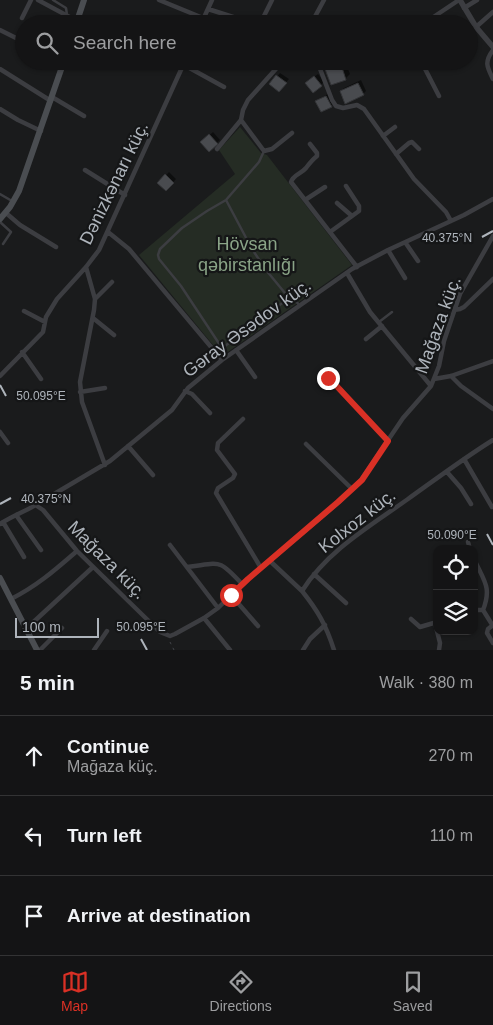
<!DOCTYPE html>
<meta charset="utf-8">
<style>
:root{--surface:#141415;--page:#212122;--text:#f1f3f6;--muted:#9d9ea0;--line:#333334;--accent:#d93025}
body{margin:0;font-family:Arial,sans-serif;background:var(--page);color:var(--text)}
.controls{position:absolute;right:15px;bottom:15px;display:grid;overflow:hidden;border-radius:10px;box-shadow:0 1px 4px #0004}
.controls button{width:45px;height:45px;display:grid;place-items:center;padding:0;border:0;border-bottom:1px solid var(--line);background:var(--surface);color:var(--text);font:25px sans-serif}
.scale{position:absolute;left:15px;bottom:12px;width:84px;box-sizing:border-box;padding-left:5px;border:2px solid #aeb4bb;border-top:0;font-size:14px;line-height:18px;white-space:nowrap;color:#aeb4bb;-webkit-text-stroke:4px #151617;paint-order:stroke}
.stop{position:absolute;width:15px;height:15px;margin:-11px;border:4px solid #d93025;border-radius:50%;background:#fff}
.stop.end{background:#d93025;border-color:#fff;box-shadow:0 1px 5px #0008}
.list{margin:0;padding:0;list-style:none}
h2{display:flex;justify-content:space-between;align-items:center;height:65px;margin:0;padding:0 20px;font-size:21px}
h2 small{font-size:16px;font-weight:400;color:var(--muted)}
.list li{display:grid;grid-template-columns:32px 1fr auto;gap:15px;align-items:center;box-sizing:border-box;height:80px;padding:0 20px;border-top:1px solid var(--line)}
.list b{display:block;font-size:19px;white-space:nowrap}
.list p{margin:0;font-size:16px;white-space:nowrap;color:var(--muted)}
.list em{font-size:16px;font-style:normal;color:var(--muted)}
.icon{flex:none;width:28px;height:28px;fill:none;stroke:currentColor;stroke-width:2;stroke-linecap:round;stroke-linejoin:round}
.map{position:relative;flex:none;width:493px;height:650px;overflow:hidden}
.search{position:absolute;background:var(--surface);box-shadow:0 1px 4px #0004;left:15px;right:15px;top:15px;height:55px;display:flex;align-items:center;gap:12px;box-sizing:border-box;padding:0 18px;border-radius:28px;color:var(--muted);font-size:19px}
.sheet{height:305px;background:var(--surface)}
nav{display:flex;justify-content:space-around;align-items:center;box-sizing:border-box;height:70px;border-top:1px solid var(--line);background:var(--surface);font-size:14px;color:var(--muted)}
nav a{display:grid;justify-items:center;gap:2px}
nav .on{color:var(--accent)}
.map>svg:first-child{display:block}
.green{fill:#252c24}
.shadow{fill:#0007}
.building{fill:#494b4f;stroke:#343538}
.lines{fill:none;stroke-linecap:round;stroke-linejoin:round}
.path{stroke:#424448;stroke-width:1;stroke-dasharray:2.5 4;stroke-linecap:butt}
.service{stroke:#3c3d41;stroke-width:2.5}
.minor{stroke:#3c3d41;stroke-width:4.5}
.tertiary{stroke:#3c3d41;stroke-width:5.5}
.secondary{stroke:#4a4d51;stroke-width:6}
.route{stroke:#d93025;stroke-width:6}
.ticks{fill:none;stroke:#aeb4bb;stroke-width:2}
.labels{text-anchor:middle;dominant-baseline:central;stroke-width:4.5;stroke-linejoin:round;paint-order:stroke}
.street-label{font-size:18px;fill:#aeb4bb;stroke:#151617}
.park-label{font-size:18px;fill:#8aa487;stroke:#151617}
.ticks-label{font-size:12px;text-anchor:middle;fill:#aeb4bb;stroke:#151617;stroke-width:4.5;stroke-linejoin:round;paint-order:stroke}
</style>
<div class="map">
<svg width="493" height="650" viewBox="0 0 493 650">
<rect width="100%" height="100%" fill="#1a1b1c"/>
<path class="green" d="M 240,127 L 261,153 L 267,155 L 352,265 L 222,356 L 139,255 L 235,174 L 219,150 Z"/>
<path class="shadow" d="M 324,61 L 345,61 L 350,74 L 345,79 Z
M 280,73 L 289,79 L 282,87 L 271,84 Z
M 318,74 L 324,82 L 313,92 L 310,80 Z
M 361,80 L 366,91 L 363,94 L 341,91 L 344,88 Z
M 329,93 L 334,103 L 331,106 L 317,101 Z
M 213,132 L 220,140 L 209,150 L 202,142 Z
M 169,172 L 176,179 L 166,190 L 159,183 Z"/>
<path class="building" d="M 322,61 L 340,61 L 346,80 L 331,85 Z
M 276,75 L 287,83 L 279,92 L 269,84 Z
M 314,76 L 322,86 L 313,93 L 305,83 Z
M 358,83 L 364,95 L 345,104 L 340,91 Z
M 326,96 L 332,107 L 321,112 L 315,101 Z
M 209,134 L 218,144 L 209,152 L 200,142 Z
M 165,174 L 174,183 L 166,191 L 157,183 Z"/>
<g class="lines">
<path class="path" d="M 170,642 L 174,650"/>
<path class="service" d="M 53,0 L 66,8 L 67,15
M 264,151 L 259,162 L 226,200 L 207,211 L 182,228 L 160,249 L 158,255 L 159,259 L 181,286 L 220,345 L 225,346 L 289,298
M 0,194 L 12,201
M 226,200 L 252,249 L 266,270 L 289,298 L 295,300 L 300,306
M 0,222 L 11,232 L 3,244
M 379,322 L 392,312"/>
<path class="minor" d="M 38,0 L 77,21
M 159,0 L 203,18
M 464,8 L 477,0
M 208,9 L 255,24
M 22,18 L 31,0
M 201,24 L 212,0
M 260,24 L 272,0
M 311,24 L 324,0
M 423,24 L 459,0
M 476,27 L 493,12
M 0,30 L 24,42
M 493,50 C 484,62 487,67 493,79
M 317,61 L 332,100 L 336,106 L 343,108 L 357,105 L 364,109 L 414,179 L 446,212 L 451,221
M 421,61 L 439,96
M 441,61 L 443,65
M 184,65 L 224,87
M 0,69 L 51,101
M 52,97 L 84,116
M 0,109 L 18,120 L 41,131
M 241,120 L 264,151 L 272,149 L 292,133
M 383,136 L 395,127
M 310,144 L 317,153 L 317,156 C 312,160 309,164 306,168 C 301,174 293,175 291,182 L 357,267
M 217,149 L 241,120 L 243,110 L 248,100 L 283,61
M 396,154 L 409,143 L 412,142 L 419,149
M 85,170 L 125,195
M 305,200 L 325,187
M 337,203 L 352,216
M 6,213 L 20,225 L 56,247
M 108,232 L 129,249 L 222,360
M 330,232 L 359,211 L 359,206 L 346,186
M 405,242 L 418,261
M 388,250 L 405,278
M 86,267 L 95,299 L 94,310 L 80,382 L 82,402 L 105,465
M 347,273 L 370,312 L 431,386
M 95,299 L 112,282
M 454,310 L 460,309 L 464,307 L 493,279
M 24,311 L 45,322
M 93,318 L 114,335
M 366,339 L 382,326
M 236,350 L 255,377
M 22,352 L 41,379
M 0,376 L 43,332 L 46,317 L 57,299 L 86,267 L 99,250 L 185,61
M 451,376 L 461,386 L 493,409
M 323,378 L 331,380 L 388,441
M 434,379 L 451,376 L 493,361
M 185,391 L 192,394 L 210,413
M 80,392 L 105,388
M 243,419 L 218,443 L 217,450 L 235,474 L 233,478 L 218,488 L 216,493 L 261,568
M 0,432 L 8,443
M 306,444 L 352,489
M 128,446 L 153,475
M 464,459 L 492,507
M 447,472 L 461,488 L 471,504
M 37,506 L 43,510 L 77,551 L 160,632 L 170,636 L 175,634 L 204,618 L 218,608 L 248,579 L 339,502 L 361,480 L 403,418 L 431,386 L 439,366 L 444,341 L 460,294 L 493,236
M 16,515 L 41,550
M 3,522 L 24,557
M 0,524 C 14,515 31,509 44,500 L 110,461 L 172,410 L 188,388 L 222,360 L 352,269 L 388,250 L 464,215 L 493,199
M 468,542 L 470,549
M 170,545 L 218,608
M 474,559 C 484,581 492,587 483,610
M 270,561 L 302,591
M 187,567 C 221,563 218,558 242,584
M 314,574 L 346,603
M 231,595 L 258,626
M 11,599 C 37,586 55,570 77,551
M 474,610 L 483,610 L 493,626
M 204,618 L 230,650
M 411,619 L 420,627 L 437,622
M 435,623 L 440,643 L 439,650
M 493,625 L 488,629 L 487,633 L 493,643
M 27,628 L 93,567
M 40,650 L 62,628
M 94,650 L 107,631
M 303,650 L 310,639 L 325,625
M 334,650 C 326,625 318,611 302,591 C 327,551 370,526 408,499 C 436,479 464,458 493,440"/>
<path class="tertiary" d="M 460,0 L 476,27 L 493,47"/>
<path class="secondary" d="M 76,24 L 84,0
M 0,219 L 10,207 L 19,191 L 64,61
M 0,578 L 37,650"/>
</g>
<g class="lines">
<path class="route" d="M 231,595 L 248,579 L 338,502 L 362,480 L 388,441 L 331,380 L 328,378"/>
</g>
<path class="ticks" d="M 482,237 L 493,231M 0,385 L 6,396M 0,504 L 11,498M 487,534 L 493,545M 141,639 L 147,650"/>
<g class="labels">
<g class="street-label">
<text transform="translate(114 183) rotate(-64)">Dənizkənarı küç.</text>
<text transform="translate(438 325) rotate(-70)">Mağaza küç.</text>
<text transform="translate(247 328) rotate(-36)">Gəray Əsədov küç.</text>
<text transform="translate(357 521) rotate(-38)">Kolxoz küç.</text>
<text transform="translate(107 560) rotate(45)">Mağaza küç.</text>
</g>
<g class="park-label">
<text x="247" y="244">Hövsan<tspan x="247" dy="21">qəbirstanlığı</tspan></text>
</g>
</g>
<g class="ticks-label">
<text x="447" y="242">40.375°N</text>
<text x="41" y="400">50.095°E</text>
<text x="46" y="503">40.375°N</text>
<text x="452" y="539">50.090°E</text>
<text x="141" y="631">50.095°E</text>
</g>
</svg>
<div class="controls">
<button><svg class="icon" aria-label="locate" viewBox="0 0 24 24"><circle cx="12" cy="12" r="6"/><path d="M12 2v4M12 18v4M2 12h4M18 12h4"/></svg></button>
<button><svg class="icon" aria-label="layers" viewBox="0 0 24 24"><path d="M12 4l9 5-9 5-9-5zM3 14l9 5 9-5"/></svg></button>
</div>
<div class="scale">100 m</div>
<div class="stop" style="left:231px;top:595px"></div>
<div class="stop end" style="left:328px;top:378px"></div>
<div class="search"><svg class="icon" aria-label="search" viewBox="0 0 24 24"><circle cx="10" cy="10" r="6"/><path d="M15 15l6 6"/></svg>Search here</div>
</div>
<section class="sheet">
<h2>5 min<small>Walk · 380 m</small></h2>
<ul class="list">
<li><svg class="icon" aria-label="ahead" viewBox="0 0 24 24"><path d="M12 20V5M6 11l6-6 6 6"/></svg><div><b>Continue</b><p>Mağaza küç.</p></div><em>270 m</em></li>
<li><svg class="icon" aria-label="left" viewBox="0 0 24 24"><path d="M17 20v-9H6M10 6l-5 5 5 5"/></svg><div><b>Turn left</b></div><em>110 m</em></li>
<li><svg class="icon" aria-label="arrive" viewBox="0 0 24 24"><path d="M6 21V4h12l-3 4 3 4H6"/></svg><div><b>Arrive at destination</b></div></li>
</ul>
</section>
<nav>
<a class="on"><svg class="icon" aria-label="map" viewBox="0 0 24 24"><path d="M3 6l6-2 6 2 6-2v14l-6 2-6-2-6 2zM9 4v14M15 6v14"/></svg>Map</a>
<a><svg class="icon" aria-label="directions" viewBox="0 0 24 24"><path d="M12 3l9 9-9 9-9-9zM9 14v-3h6M13 9l2 2-2 2"/></svg>Directions</a>
<a><svg class="icon" aria-label="saved" viewBox="0 0 24 24"><path d="M7 4h10v16l-5-4-5 4z"/></svg>Saved</a>
</nav>
